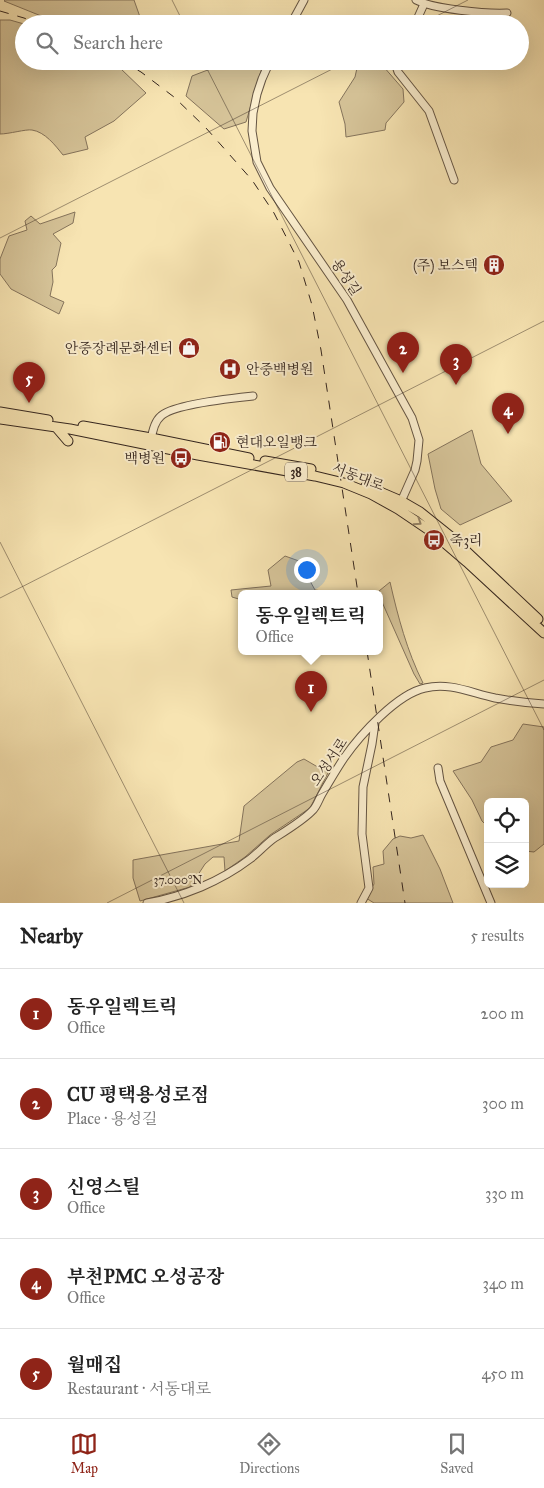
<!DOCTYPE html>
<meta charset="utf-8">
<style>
:root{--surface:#fff;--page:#f2f2f2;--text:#222;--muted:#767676;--line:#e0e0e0;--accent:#8f2418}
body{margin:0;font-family:"IM FELL Great Primer","Noto Serif KR",serif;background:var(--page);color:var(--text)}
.controls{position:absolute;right:15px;bottom:15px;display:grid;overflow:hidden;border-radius:8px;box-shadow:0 5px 20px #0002}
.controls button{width:45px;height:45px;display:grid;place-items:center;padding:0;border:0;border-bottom:1px solid var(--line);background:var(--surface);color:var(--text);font:25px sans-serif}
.you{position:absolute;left:306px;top:569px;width:18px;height:18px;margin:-12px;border:4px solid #fff;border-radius:50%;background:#1a73e8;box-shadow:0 0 0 8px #1a73e833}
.badge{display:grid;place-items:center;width:32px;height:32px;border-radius:50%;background:var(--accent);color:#fff;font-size:16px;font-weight:700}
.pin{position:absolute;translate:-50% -41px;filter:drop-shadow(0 1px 2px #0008)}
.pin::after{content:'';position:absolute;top:26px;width:18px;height:15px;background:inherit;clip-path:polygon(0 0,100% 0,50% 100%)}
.popup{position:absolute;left:238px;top:590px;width:145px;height:65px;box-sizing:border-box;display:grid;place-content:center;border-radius:8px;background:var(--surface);filter:drop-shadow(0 1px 4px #0005);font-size:16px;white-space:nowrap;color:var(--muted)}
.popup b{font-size:19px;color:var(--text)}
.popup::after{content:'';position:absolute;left:50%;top:100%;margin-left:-10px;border:10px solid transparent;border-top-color:var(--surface)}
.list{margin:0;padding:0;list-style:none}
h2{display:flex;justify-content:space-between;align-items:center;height:65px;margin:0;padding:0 20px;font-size:21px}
h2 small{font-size:16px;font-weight:400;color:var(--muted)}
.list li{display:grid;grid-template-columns:32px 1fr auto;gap:15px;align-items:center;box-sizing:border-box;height:90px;padding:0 20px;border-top:1px solid var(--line)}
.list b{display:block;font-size:19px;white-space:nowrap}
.list p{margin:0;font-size:16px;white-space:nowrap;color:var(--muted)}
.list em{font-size:16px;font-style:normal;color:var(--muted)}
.icon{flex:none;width:28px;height:28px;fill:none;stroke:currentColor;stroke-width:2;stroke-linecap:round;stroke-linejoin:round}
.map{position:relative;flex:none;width:544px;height:903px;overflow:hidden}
.search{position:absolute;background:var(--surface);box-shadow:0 5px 20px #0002;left:15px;right:15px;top:15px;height:55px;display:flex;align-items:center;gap:12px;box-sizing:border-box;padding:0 18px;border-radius:28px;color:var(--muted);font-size:19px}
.sheet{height:515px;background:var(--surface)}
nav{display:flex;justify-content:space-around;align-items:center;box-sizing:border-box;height:70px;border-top:1px solid var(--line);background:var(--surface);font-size:14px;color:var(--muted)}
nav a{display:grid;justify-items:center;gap:2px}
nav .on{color:var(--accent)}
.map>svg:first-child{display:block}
.green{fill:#d6c499;stroke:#85745c}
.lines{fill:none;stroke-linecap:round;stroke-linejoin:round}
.minor-casing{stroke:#655543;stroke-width:9}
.major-casing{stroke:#34251e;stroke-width:11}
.minor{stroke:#faedcd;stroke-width:7}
.major{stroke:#f7e4b2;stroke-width:9}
.rail{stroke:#34251e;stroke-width:1;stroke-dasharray:9 9;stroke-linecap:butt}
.oneway{stroke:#968468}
.ticks{fill:none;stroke:#34251e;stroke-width:1;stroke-opacity:0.45}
.labels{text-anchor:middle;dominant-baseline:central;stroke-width:4;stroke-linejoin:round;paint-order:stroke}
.shield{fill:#faedcd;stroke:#6f6152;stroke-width:1}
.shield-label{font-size:12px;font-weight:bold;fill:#34251e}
.poi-label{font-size:14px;fill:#34251e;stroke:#faedcd;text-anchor:end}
.street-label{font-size:14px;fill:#34251e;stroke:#faedcd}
.ticks-label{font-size:12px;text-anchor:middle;fill:#34251e;stroke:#faedcd;stroke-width:4;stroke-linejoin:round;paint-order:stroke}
</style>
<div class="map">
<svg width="544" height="903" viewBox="0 0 544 903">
<rect width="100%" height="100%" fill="#f7e4b2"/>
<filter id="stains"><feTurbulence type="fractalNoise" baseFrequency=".004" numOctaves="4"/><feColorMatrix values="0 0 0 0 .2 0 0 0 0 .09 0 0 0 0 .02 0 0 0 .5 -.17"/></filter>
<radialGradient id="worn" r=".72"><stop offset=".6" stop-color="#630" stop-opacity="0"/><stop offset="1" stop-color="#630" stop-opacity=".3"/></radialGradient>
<path class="green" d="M 5,0 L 134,0 L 140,17 L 136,24 L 61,24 L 4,1 Z
M 0,20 L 10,20 L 24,24 L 24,61 L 107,61 L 120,68 L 146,93 L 114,121 L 85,137 L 88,149 L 63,155 C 55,145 45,132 32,130 C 26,129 9,134 0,134 Z
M 227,61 L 264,61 L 246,122 L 224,129 L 186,96 L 192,76 L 226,63 Z
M 383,66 L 403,89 L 404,102 L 386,123 L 385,130 L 346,137 L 345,124 L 339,102 L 355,77 L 357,68 Z
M 75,212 L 73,223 L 53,234 L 61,243 L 56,266 L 52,270 L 53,282 L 50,296 L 64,302 L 59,314 L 11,289 L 0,274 L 0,259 L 9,236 L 27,230 L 25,221 L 31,216 L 40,224 Z
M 472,430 L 481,464 L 512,501 L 460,525 L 441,509 L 435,489 L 428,454 Z
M 285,556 L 299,561 L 315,590 L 337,593 L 242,593 L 242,600 L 232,597 L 231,590 L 271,586 L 268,570 Z
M 390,582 C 398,617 407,651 423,683 L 420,684 L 414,674 L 382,602 L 379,591 Z
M 523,724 L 544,727 L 544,844 L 534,852 L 525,851 L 525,802 L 488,802 L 488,827 L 482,821 L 472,800 L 453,771 L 481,762 L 491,747 L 513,740 Z
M 304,759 L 328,773 L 310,808 L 270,835 L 245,857 L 225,871 L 224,857 L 213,857 L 205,864 L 190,887 L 140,901 L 133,878 L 133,860 L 239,841 L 244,806 L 297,762 Z
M 423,835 L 440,869 L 453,903 L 374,903 L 366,898 L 374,884 L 373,867 L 384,864 L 383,851 L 393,839 L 400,836 L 411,838 Z"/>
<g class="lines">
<g class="minor-casing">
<path id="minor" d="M 416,0 C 433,9 486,14 507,13
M 291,24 L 304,0
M 415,24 L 424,4
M 270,61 L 262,79 L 257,94 L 253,113 L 252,131 L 257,162 L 270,188 L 347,300 L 412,418 L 419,440 L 417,461 L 415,470 L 400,504
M 398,61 L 396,66 L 398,72 L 429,111 L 454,180
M 151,441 C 152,433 155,421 161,416 C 173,404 234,398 253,396
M 438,768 L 440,781 L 491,903
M 147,903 C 183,897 221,881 250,859 C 258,853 265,845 273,839 C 284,832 304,820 313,810 C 317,806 319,799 322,794 C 329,782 336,770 344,758 C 360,735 397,694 425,688 C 450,682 471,693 495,698 C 512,701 527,703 544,704
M 361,903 L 369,888 L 362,834 L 363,787 L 372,744 L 375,723"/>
</g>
<g class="major-casing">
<path id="major" d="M 0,412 L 48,420
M 0,419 L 70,429 L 198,455 L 315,476 L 344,483 L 371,494 L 398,509 L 432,532 L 467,562 L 544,633
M 83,426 L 151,438 L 249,458
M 56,427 L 68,441
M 265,461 L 311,469
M 366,486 L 401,501 L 420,512 L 450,536 L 538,619"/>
</g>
<use href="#minor" class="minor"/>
<use href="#major" class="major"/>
<path class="rail" d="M 0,11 L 24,18 L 39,24
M 122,61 L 141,72 L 174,97 L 206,128 L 252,180 L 274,213 L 299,262 L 312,305 L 321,350 L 358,593
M 367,651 L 405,903"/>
</g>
<defs><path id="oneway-chevron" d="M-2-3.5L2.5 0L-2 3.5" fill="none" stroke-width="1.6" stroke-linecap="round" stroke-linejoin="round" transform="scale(1.25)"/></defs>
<use class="oneway" href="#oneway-chevron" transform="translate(418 522) rotate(34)"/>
<path class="ticks" d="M 172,0 L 184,24M 421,24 L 468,0M 203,61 L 544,730M 0,238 L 348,61M 0,542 L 184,903M 0,598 L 544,321M 107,903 L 544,680"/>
<defs>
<g id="building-disc" transform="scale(1.125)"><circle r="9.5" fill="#8f2418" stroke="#faedcd"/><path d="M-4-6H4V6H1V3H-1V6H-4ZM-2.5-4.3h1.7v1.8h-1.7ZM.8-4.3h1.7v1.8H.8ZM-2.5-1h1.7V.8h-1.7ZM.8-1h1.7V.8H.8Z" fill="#fff"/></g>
<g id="shop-disc" transform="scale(1.125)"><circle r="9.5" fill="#8f2418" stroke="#faedcd"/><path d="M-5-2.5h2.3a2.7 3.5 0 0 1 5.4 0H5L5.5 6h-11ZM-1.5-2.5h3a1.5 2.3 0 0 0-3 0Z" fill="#fff"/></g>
<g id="hospital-disc" transform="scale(1.125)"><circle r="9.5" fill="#8f2418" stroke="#faedcd"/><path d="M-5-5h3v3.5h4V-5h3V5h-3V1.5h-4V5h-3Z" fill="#fff"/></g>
<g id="fuel-disc" transform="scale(1.125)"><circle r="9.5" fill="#8f2418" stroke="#faedcd"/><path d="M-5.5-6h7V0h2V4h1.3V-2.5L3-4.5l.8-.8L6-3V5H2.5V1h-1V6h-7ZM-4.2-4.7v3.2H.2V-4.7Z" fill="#fff"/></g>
<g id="bus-disc" transform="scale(1.125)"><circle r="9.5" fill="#8f2418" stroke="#faedcd"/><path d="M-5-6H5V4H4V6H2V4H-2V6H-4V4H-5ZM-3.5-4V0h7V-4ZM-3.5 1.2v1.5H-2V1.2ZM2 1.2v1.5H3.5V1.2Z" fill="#fff"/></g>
</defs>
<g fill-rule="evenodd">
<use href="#building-disc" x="494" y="265"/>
<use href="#shop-disc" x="189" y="348"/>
<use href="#hospital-disc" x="230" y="369"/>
<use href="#fuel-disc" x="220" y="442"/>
<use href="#bus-disc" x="181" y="458"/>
<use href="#bus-disc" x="434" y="540"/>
</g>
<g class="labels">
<rect class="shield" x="285" y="462.5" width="22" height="19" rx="4"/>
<g class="shield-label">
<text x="296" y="472">38</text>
</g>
<g class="poi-label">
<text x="478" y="265">(주) 보스텍</text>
<text x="173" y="348">안중장례문화센터</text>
<text x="246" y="369" text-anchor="start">안중백병원</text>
<text x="236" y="442" text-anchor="start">현대오일뱅크</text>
<text x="165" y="458">백병원</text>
<text x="450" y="540" text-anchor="start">죽3리</text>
</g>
<g class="street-label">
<text transform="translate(346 277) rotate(56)">용성길</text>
<text transform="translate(358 477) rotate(21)">서동대로</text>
<text transform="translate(329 762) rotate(-56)">오성서로</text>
</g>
</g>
<g class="ticks-label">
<text x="178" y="884">37.000°N</text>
</g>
<rect width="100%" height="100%" filter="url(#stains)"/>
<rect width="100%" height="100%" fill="url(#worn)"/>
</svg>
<div class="controls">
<button><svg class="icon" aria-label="locate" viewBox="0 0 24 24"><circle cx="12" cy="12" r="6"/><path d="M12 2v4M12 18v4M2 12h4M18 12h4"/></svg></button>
<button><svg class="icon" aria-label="layers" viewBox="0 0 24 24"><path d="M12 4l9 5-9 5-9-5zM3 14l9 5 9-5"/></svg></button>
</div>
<div class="you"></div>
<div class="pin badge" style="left:311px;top:712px">1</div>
<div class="popup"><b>동우일렉트릭</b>Office</div>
<div class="pin badge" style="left:403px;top:373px">2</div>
<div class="pin badge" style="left:456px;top:385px">3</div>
<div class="pin badge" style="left:508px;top:434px">4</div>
<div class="pin badge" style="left:29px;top:403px">5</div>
<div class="search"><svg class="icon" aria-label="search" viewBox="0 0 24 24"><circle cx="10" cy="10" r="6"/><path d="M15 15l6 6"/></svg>Search here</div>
</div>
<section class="sheet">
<h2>Nearby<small>5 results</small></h2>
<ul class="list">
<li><span class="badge">1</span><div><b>동우일렉트릭</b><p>Office</p></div><em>200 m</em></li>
<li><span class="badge">2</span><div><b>CU 평택용성로점</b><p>Place · 용성길</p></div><em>300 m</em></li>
<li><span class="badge">3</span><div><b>신영스틸</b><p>Office</p></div><em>330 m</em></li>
<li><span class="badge">4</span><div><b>부천PMC 오성공장</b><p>Office</p></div><em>340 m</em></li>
<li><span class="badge">5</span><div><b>월매집</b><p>Restaurant · 서동대로</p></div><em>450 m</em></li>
</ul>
</section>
<nav>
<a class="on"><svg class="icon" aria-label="map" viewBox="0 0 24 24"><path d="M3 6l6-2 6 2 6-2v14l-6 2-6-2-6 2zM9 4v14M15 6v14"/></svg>Map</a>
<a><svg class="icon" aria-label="directions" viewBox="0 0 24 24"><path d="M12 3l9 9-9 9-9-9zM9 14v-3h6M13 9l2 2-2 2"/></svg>Directions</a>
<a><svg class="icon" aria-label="saved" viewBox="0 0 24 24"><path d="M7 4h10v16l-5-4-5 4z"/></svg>Saved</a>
</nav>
